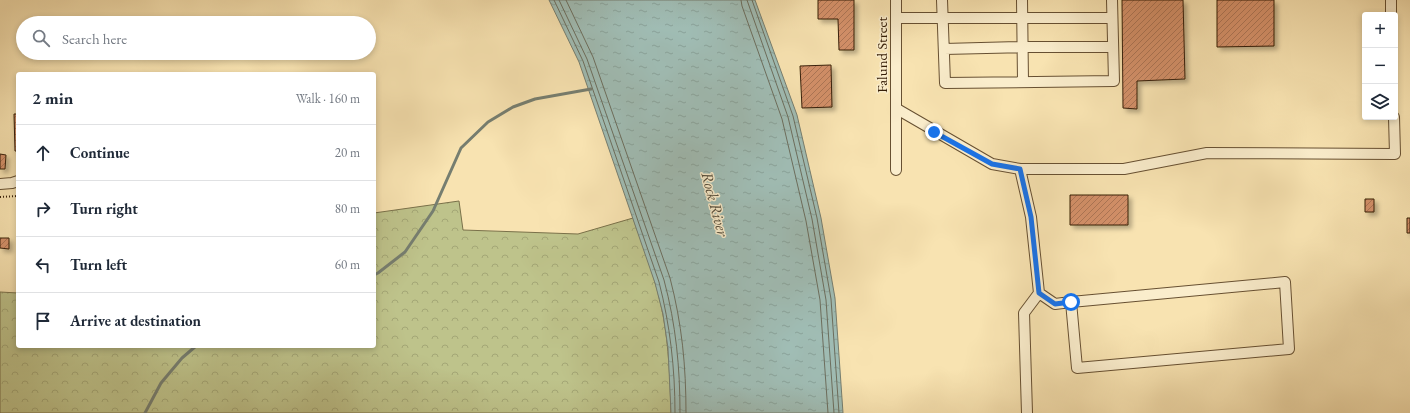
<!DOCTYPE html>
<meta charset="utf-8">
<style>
:root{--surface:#fff;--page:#f2f2f3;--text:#1f2937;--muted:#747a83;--line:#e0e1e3}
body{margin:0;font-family:"EB Garamond",serif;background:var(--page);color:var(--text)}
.controls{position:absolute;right:12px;top:12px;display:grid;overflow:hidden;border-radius:4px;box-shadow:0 2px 6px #0003}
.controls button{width:36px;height:36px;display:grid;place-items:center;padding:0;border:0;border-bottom:1px solid var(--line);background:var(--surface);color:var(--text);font:20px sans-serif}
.stop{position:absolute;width:12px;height:12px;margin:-9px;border:3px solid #1a73e8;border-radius:50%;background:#fff}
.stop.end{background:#1a73e8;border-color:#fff;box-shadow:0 1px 4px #0008}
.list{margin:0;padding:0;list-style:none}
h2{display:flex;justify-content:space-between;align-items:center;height:52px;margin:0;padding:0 16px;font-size:17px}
h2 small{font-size:13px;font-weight:400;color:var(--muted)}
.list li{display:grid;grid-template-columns:26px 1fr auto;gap:12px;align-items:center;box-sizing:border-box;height:56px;padding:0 16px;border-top:1px solid var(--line)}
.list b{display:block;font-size:15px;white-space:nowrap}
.list em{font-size:13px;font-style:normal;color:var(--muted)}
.icon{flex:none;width:22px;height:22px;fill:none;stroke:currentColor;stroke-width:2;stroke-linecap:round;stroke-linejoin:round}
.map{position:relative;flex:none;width:1410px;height:413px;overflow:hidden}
.search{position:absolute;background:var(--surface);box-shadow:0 2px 6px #0003;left:16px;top:16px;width:360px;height:44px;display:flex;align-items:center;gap:10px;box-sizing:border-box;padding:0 14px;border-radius:22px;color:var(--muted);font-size:15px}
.panel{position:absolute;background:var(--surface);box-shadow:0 2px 6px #0003;left:16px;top:72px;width:360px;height:276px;border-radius:4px}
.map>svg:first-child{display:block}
.forest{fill:url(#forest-crowns);stroke:#7a714a}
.water{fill:url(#water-ripples);stroke:#767e70}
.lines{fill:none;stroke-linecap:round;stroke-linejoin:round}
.shore{stroke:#6c6e5e;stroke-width:1}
.stream{stroke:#767e70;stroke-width:3}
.building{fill:url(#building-hatch);stroke:#371f08;filter:url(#shadow)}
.minor-casing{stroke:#675032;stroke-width:12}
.path{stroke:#371f08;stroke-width:2;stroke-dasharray:1 2;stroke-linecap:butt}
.minor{stroke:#faedcc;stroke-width:10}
.route{stroke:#1a73e8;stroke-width:5}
.labels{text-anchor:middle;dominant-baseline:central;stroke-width:3;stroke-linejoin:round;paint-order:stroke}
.street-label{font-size:15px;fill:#371f08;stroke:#faedcc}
.water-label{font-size:16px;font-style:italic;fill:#564e3c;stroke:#faedcc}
</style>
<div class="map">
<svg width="1410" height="413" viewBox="0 0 1410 413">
<defs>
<pattern id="forest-crowns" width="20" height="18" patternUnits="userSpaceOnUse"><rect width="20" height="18" fill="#bec38b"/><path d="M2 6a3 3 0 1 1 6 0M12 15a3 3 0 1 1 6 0" fill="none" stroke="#a4a776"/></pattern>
<pattern id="water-ripples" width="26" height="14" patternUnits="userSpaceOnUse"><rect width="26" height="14" fill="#a0bdb5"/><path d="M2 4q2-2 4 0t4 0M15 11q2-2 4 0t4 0" fill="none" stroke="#8aa29a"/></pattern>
<pattern id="building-hatch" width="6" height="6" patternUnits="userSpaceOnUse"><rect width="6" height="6" fill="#d39069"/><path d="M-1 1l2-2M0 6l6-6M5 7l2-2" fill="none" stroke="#ac7554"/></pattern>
<filter id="shadow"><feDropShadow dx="3.5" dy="3.5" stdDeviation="2" flood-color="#0004"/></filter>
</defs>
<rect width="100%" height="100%" fill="#f8e3b1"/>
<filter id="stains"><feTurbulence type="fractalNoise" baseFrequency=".005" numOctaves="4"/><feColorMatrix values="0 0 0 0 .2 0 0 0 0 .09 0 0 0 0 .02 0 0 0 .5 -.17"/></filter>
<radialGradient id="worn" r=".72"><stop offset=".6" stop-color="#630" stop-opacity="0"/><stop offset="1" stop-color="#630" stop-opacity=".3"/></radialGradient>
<path class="forest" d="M 459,201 L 463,230 L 578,234 L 633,218 C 644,250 657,282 663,315 C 669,347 670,380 671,413 L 0,413 L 0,292 L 18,293 L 18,346 L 374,346 L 374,213 Z"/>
<path class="water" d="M 549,0 L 755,0 L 797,115 L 821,218 L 835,298 L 843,413 L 671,413 L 668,348 L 663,314 L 655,283 L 579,62 Z"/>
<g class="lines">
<path class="shore" d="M 554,0 L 583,61 L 659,282 C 670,325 675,368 675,413
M 559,0 L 587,59 L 664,280 C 676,325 680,367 680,413
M 566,0 L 593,57 L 670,278 C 682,324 686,366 686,413
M 741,0 L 742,6 L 782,119 L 806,221 L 820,300 L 828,413
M 747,0 L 788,117 L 812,219 L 826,300 L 834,413
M 752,0 L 793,116 L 817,218 L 831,299 L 839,413"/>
<path class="stream" d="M 374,275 L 378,273 L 405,252 L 433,211 L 461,148 L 488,122 L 513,107 L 535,99 L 591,89
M 145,413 L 161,383 L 182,358 L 196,346"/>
</g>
<path class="building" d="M 818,0 L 854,0 L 854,50 L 839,50 L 838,19 L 818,19 Z
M 1122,0 L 1183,0 L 1185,79 L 1137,81 L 1137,109 L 1123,108 Z
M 1217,0 L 1274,0 L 1274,46 L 1217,47 Z
M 831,65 L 832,107 L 802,108 L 800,66 Z
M 14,114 L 18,114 L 18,151 L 15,151 Z
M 0,154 L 6,155 L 5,169 L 0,169 Z
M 1070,195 L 1128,195 L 1128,225 L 1070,225 Z
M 1365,199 L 1374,199 L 1374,212 L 1365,212 Z
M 1407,218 L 1410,218 L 1410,233 L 1407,233 Z
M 0,238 L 9,238 L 9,249 L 0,248 Z"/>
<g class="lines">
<g class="minor-casing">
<path id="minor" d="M 896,0 L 896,170
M 942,0 L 945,83 L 1114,81 L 1112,0
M 1022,0 L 1023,81
M 1391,0 L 1391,15
M 896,18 L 1112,18
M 944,49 L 1023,47 L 1113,47
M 897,109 L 992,164 L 1020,169 L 1124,169 L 1207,153 L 1395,154 L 1394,117
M 1020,169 L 1031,217 L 1039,293 L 1024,313 L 1027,413
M 0,184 L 12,183 L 18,181
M 1039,293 L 1055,304 L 1071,302 L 1285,282 L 1289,349 L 1077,368 L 1071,302"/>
</g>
<path class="path" d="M 0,197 L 18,196"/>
<use href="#minor" class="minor"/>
</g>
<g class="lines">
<path class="route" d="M 934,132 L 992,164 L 1020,169 L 1031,217 L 1039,293 L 1055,304 L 1071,302"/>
</g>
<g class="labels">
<g class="street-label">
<text transform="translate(881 55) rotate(-90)">Falund Street</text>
</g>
<g class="water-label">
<text transform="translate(715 204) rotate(75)">Rock River</text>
</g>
</g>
<rect width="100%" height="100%" filter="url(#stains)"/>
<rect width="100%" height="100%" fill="url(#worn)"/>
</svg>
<div class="controls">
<button>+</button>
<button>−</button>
<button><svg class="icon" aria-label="layers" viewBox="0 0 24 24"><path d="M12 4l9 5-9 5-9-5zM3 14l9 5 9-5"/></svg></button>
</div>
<div class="stop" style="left:1071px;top:302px"></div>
<div class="stop end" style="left:934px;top:132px"></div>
<div class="search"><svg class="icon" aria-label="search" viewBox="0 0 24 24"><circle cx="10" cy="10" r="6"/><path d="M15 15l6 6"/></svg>Search here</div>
<section class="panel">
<h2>2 min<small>Walk · 160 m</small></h2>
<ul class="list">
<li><svg class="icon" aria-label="ahead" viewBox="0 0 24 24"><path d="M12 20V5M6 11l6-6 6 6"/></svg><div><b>Continue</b></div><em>20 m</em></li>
<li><svg class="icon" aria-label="right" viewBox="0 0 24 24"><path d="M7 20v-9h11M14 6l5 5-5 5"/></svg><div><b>Turn right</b></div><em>80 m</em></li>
<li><svg class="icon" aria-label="left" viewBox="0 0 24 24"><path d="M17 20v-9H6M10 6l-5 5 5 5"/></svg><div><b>Turn left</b></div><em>60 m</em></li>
<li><svg class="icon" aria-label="arrive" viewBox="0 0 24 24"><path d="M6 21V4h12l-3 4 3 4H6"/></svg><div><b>Arrive at destination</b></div></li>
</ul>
</section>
</div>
